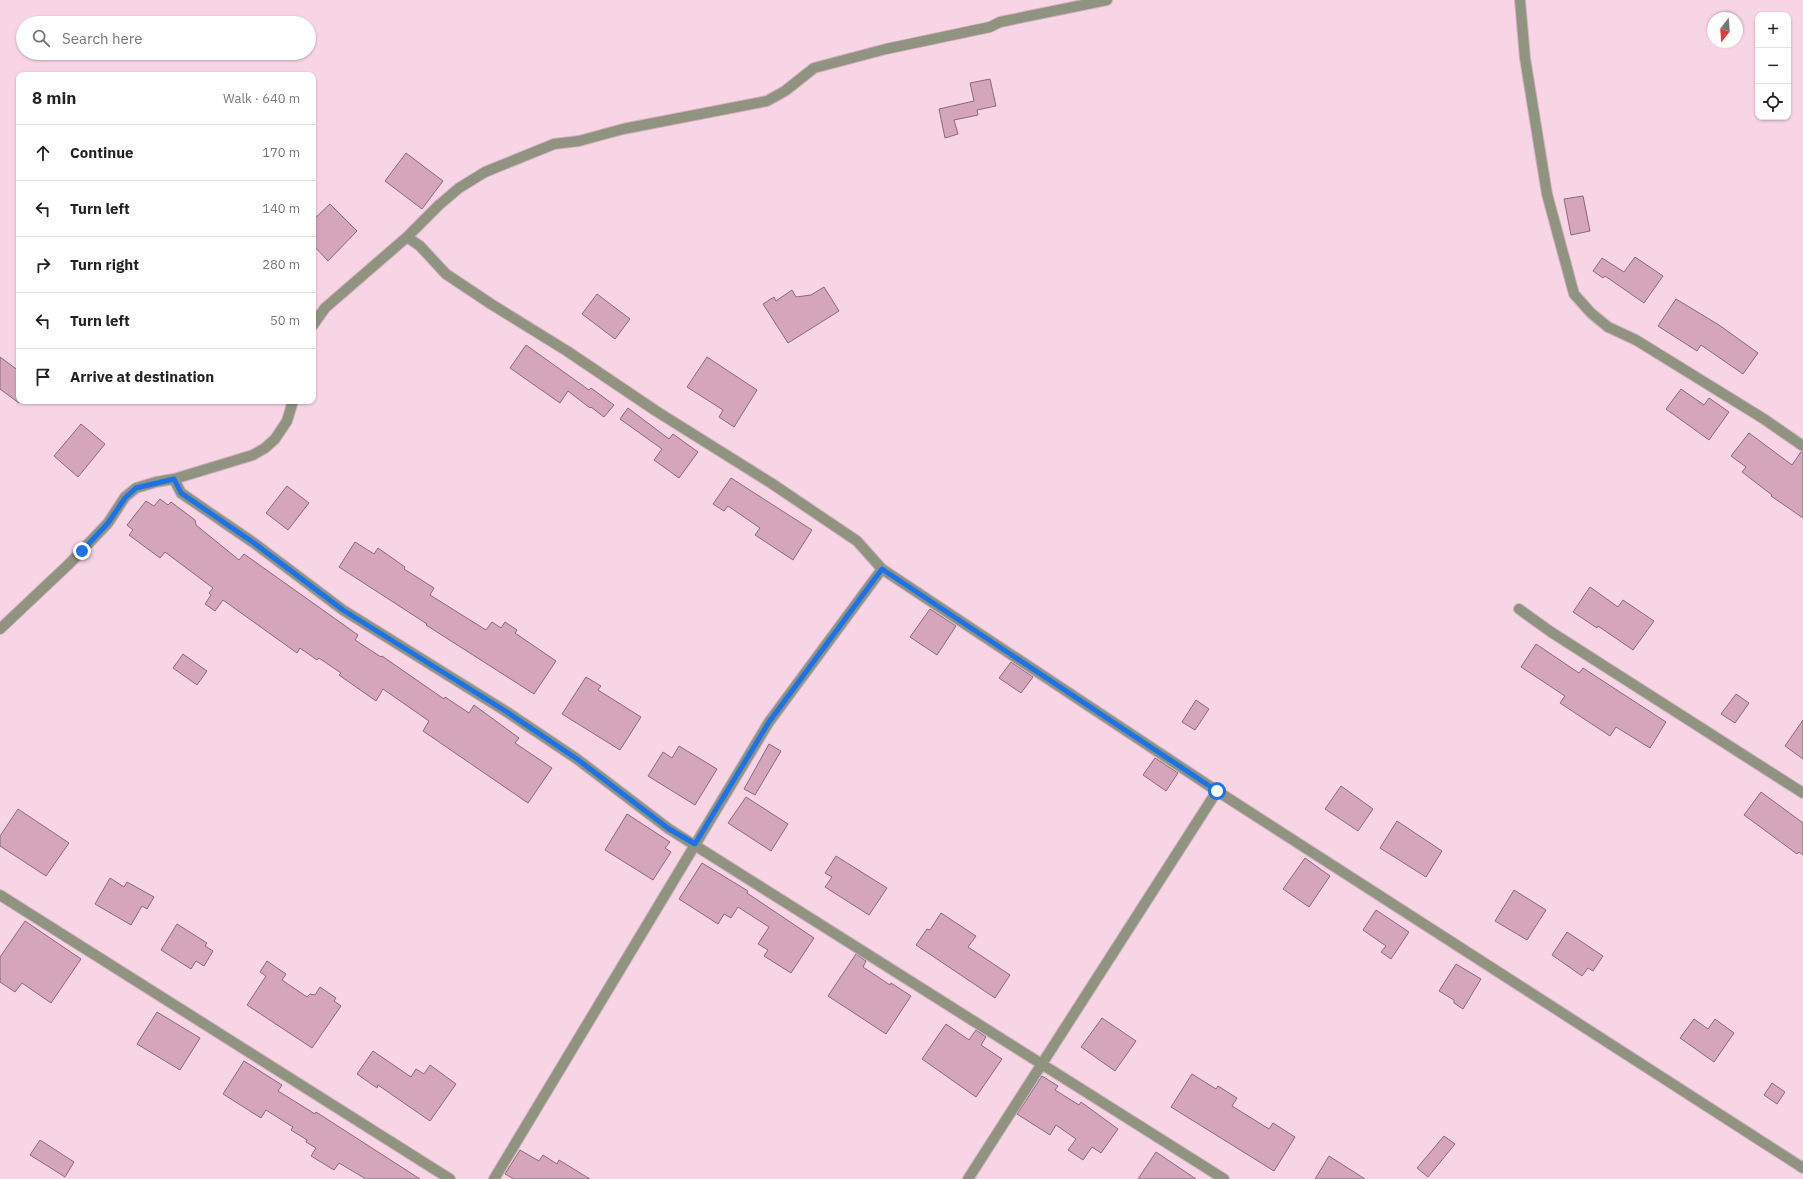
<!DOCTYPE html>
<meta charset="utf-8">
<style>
:root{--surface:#fff;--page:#f2f2f2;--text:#222;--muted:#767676;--line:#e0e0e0}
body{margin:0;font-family:"IBM Plex Sans",sans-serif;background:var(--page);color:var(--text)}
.controls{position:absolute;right:12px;top:12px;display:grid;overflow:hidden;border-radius:8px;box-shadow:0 1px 3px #0004}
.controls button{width:36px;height:36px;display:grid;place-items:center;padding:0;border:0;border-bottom:1px solid var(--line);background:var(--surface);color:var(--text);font:20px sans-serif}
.compass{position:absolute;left:1707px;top:12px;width:36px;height:36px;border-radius:50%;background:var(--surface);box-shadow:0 1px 3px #0004;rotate:197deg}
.stop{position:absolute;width:12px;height:12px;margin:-9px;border:3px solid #1a73e8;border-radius:50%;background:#fff}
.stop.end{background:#1a73e8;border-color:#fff;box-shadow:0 1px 4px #0008}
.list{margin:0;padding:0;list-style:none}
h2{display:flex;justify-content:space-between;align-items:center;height:52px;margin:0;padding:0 16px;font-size:17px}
h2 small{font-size:13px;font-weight:400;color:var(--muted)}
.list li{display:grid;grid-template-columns:26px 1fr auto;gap:12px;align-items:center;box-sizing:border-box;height:56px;padding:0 16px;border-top:1px solid var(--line)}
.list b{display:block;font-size:15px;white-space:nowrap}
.list em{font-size:13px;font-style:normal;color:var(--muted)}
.icon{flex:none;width:22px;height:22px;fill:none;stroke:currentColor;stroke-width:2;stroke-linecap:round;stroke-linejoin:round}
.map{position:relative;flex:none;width:1803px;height:1179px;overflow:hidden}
.search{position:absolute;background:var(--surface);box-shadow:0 1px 3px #0004;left:16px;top:16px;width:300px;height:44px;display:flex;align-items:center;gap:10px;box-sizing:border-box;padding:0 14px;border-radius:22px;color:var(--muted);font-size:15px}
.panel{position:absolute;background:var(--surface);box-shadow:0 1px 3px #0004;left:16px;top:72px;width:300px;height:332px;border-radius:8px}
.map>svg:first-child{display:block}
.building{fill:#d5a5bb;stroke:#896b78}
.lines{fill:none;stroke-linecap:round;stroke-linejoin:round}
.minor-casing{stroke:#d0b2c0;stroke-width:12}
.minor{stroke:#8f9380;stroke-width:10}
.route{stroke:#1a73e8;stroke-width:5}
</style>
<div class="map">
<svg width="1803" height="1179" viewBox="0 0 1803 1179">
<rect width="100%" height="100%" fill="#f7d5e4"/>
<path class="building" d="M 990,79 L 996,106 L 977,110 L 978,115 L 954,120 L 958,134 L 945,138 L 939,109 L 974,101 L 970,83 Z
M 406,153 L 443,181 L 422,209 L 385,181 Z
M 1583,196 L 1590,231 L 1571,235 L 1564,199 Z
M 330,204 L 357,231 L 328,261 L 313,245 L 313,220 Z
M 1635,257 L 1663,276 L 1644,303 L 1605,276 L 1603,278 L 1593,271 L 1602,258 L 1624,272 Z
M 824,287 L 839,311 L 788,343 L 763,304 L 774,297 L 776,301 L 792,290 L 796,297 L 811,295 Z
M 597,294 L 630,319 L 615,339 L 582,314 Z
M 1676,299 L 1719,325 L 1758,353 L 1743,374 L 1701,345 L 1697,351 L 1658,326 Z
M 526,345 L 589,390 L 591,388 L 614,405 L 604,417 L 591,407 L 590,408 L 568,391 L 560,403 L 510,368 Z
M 0,357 L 19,371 L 19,403 L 0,389 Z
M 707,357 L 757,390 L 734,427 L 719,417 L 723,410 L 687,387 Z
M 1681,389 L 1704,405 L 1709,398 L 1729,412 L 1709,440 L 1666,409 Z
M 628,408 L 669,439 L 673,434 L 698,452 L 679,478 L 654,460 L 662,449 L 620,419 Z
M 81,424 L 105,444 L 78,477 L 54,456 Z
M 1749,433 L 1792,465 L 1801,452 L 1803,452 L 1803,518 L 1771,496 L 1772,495 L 1742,472 L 1746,467 L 1731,456 Z
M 731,478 L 812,530 L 793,560 L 755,535 L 760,528 L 728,506 L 724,511 L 713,504 Z
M 287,486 L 309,503 L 288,530 L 266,513 Z
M 160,499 L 168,505 L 171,502 L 195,520 L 196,525 L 239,560 L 244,554 L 358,635 L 355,640 L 381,657 L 382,656 L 444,699 L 445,697 L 469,713 L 474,705 L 519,738 L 515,743 L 552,768 L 528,803 L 423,731 L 429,721 L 383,689 L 376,701 L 339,675 L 341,673 L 319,658 L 317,660 L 300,648 L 297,653 L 223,600 L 215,611 L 205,604 L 211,595 L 209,593 L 213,588 L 165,552 L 160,558 L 129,535 L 133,530 L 127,525 L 146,501 L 154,506 Z
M 355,542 L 374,554 L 378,548 L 405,567 L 404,569 L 434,588 L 430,595 L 486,630 L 492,622 L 501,628 L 505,622 L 517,630 L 515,633 L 556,661 L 534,694 L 426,625 L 427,624 L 339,567 Z
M 1590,587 L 1618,607 L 1623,600 L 1654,621 L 1633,650 L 1598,626 L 1597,628 L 1573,612 Z
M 930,609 L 956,626 L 937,655 L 910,637 Z
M 1536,644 L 1579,673 L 1583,668 L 1666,722 L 1650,748 L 1616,727 L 1610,736 L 1560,703 L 1565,696 L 1521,667 Z
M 183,654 L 207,671 L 197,685 L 173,668 Z
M 1011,662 L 1033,677 L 1021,693 L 999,678 Z
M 586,677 L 601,686 L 598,690 L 641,717 L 620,750 L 562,714 Z
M 1736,694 L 1749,703 L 1735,723 L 1721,714 Z
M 1196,700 L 1209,709 L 1195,730 L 1182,722 Z
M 1803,720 L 1803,759 L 1785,746 Z
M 769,744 L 781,751 L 755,795 L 744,789 Z
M 679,746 L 717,769 L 695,805 L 648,776 L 663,752 L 672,758 Z
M 1155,758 L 1178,773 L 1166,791 L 1143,775 Z
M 1341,786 L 1373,809 L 1358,831 L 1325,809 Z
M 1761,792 L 1803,823 L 1803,855 L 1799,852 L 1797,854 L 1744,815 Z
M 746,797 L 788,824 L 771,851 L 728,823 Z
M 18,809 L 69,843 L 46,876 L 0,846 L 0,836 Z
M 627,814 L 670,842 L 665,848 L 671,852 L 653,880 L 605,850 Z
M 1397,821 L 1442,851 L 1426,877 L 1380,848 Z
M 836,856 L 887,888 L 869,915 L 825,887 L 832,877 L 825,873 Z
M 1305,858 L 1330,876 L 1309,907 L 1283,889 Z
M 702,863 L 748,891 L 747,893 L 814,938 L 791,973 L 764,956 L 768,950 L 758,944 L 769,927 L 738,907 L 731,918 L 724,914 L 718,924 L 679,899 Z
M 110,878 L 124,887 L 127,882 L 154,897 L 147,909 L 142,906 L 131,925 L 95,904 Z
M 1514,890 L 1546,910 L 1527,940 L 1495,921 Z
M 1376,910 L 1409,932 L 1391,959 L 1381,952 L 1386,946 L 1363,930 Z
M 941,913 L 976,936 L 968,947 L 1010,975 L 995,998 L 916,945 L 927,929 L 930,930 Z
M 25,921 L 81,959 L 51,1003 L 22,983 L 15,992 L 0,982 L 0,957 Z
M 177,924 L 207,943 L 205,946 L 213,951 L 204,966 L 196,961 L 191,969 L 161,950 Z
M 1567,932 L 1603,956 L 1593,971 L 1588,968 L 1582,976 L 1552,955 Z
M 856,954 L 866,961 L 863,967 L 890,985 L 891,983 L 911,996 L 886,1034 L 828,996 Z
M 267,961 L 286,974 L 282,980 L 307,997 L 310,994 L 315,995 L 320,987 L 336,998 L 334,1001 L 341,1006 L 312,1048 L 247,1005 L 266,976 L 260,972 Z
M 1456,964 L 1481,979 L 1463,1009 L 1454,1003 L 1454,1000 L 1439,991 Z
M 157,1012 L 200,1038 L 180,1070 L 137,1044 Z
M 1102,1018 L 1136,1041 L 1115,1071 L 1081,1047 Z
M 1694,1019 L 1708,1029 L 1715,1019 L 1734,1033 L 1714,1062 L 1680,1038 Z
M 946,1024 L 969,1040 L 976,1030 L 986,1037 L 981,1045 L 1002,1059 L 976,1097 L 922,1059 Z
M 373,1051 L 411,1077 L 416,1069 L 424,1074 L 430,1065 L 456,1084 L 430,1121 L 378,1085 L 377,1088 L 357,1074 Z
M 244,1061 L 282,1085 L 278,1091 L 315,1114 L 316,1112 L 420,1179 L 366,1179 L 339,1163 L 334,1170 L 311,1156 L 316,1148 L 306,1142 L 307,1140 L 291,1130 L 293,1127 L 266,1110 L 261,1118 L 223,1094 Z
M 1192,1074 L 1216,1089 L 1218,1086 L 1237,1098 L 1232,1106 L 1269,1129 L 1273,1123 L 1295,1137 L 1274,1171 L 1171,1107 Z
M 1042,1076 L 1058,1086 L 1055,1090 L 1079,1105 L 1081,1102 L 1118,1129 L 1101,1153 L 1092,1147 L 1083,1160 L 1068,1150 L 1076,1139 L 1056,1125 L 1050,1135 L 1017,1114 Z
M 1772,1083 L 1785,1092 L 1777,1104 L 1764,1095 Z
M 1444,1136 L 1455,1144 L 1428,1177 L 1417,1168 Z
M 40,1140 L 74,1162 L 65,1177 L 30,1155 Z
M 520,1150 L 539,1161 L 543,1155 L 557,1164 L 559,1160 L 590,1179 L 514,1179 L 505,1174 Z
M 1156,1152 L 1196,1179 L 1138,1179 Z
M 1329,1156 L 1365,1179 L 1315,1179 Z"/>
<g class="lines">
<g class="minor-casing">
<path id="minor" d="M 1520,0 L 1525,58 L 1547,194 L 1574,294 L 1591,313 L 1608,327 L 1636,340 L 1764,419 L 1803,446
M 407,237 L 420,246 L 446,274 L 491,304 L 567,351 L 656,411 L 771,483 L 857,541 L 882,569 L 1217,791 L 1803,1168
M 313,325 L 325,308 L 407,237 L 439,205 L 459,188 L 485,172 L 554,144 L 579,141 L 623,129 L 767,101 L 785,91 L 814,68 L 886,49 L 990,27 L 1000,22 L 1107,0
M 174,479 L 181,493 L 254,543 L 343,610 L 507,712 L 577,759 L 669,829 L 1224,1179
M 1519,609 L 1551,632 L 1803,793
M 0,629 L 70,563 L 108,523 L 125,497 L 136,488 L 156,482 L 174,479 L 253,455 L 265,448 L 275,439 L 287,421 L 293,401
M 0,895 L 450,1179
M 494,1179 L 769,722 L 882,569
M 968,1179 L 1217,791"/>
</g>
<use href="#minor" class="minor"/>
</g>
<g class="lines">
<path class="route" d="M 82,551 L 108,523 L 125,498 L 136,488 L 174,479 L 181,493 L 254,543 L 343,610 L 507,712 L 577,759 L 669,829 L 695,844 L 769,722 L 882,569 L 1217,791"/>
</g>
</svg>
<div class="controls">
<button>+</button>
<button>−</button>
<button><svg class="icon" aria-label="locate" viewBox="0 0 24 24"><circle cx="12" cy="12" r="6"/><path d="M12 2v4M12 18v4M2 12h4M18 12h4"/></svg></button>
</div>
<svg class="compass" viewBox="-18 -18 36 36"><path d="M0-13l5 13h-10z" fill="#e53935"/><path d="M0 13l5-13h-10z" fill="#767676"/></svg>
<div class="stop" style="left:1217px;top:791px"></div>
<div class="stop end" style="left:82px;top:551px"></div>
<div class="search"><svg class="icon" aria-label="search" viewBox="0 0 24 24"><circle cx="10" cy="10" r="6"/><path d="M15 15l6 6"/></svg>Search here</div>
<section class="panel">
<h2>8 min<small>Walk · 640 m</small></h2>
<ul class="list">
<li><svg class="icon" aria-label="ahead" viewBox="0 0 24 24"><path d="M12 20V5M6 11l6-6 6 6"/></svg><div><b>Continue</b></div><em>170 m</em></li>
<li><svg class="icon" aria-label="left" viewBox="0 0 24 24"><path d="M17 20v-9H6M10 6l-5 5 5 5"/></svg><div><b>Turn left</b></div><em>140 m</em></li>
<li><svg class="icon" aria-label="right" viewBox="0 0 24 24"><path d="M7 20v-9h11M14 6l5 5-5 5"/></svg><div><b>Turn right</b></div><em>280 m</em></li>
<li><svg class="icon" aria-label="left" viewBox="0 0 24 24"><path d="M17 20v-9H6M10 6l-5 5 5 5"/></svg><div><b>Turn left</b></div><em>50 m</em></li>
<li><svg class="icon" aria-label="arrive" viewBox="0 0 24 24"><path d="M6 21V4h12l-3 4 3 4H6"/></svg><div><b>Arrive at destination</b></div></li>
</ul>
</section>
</div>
